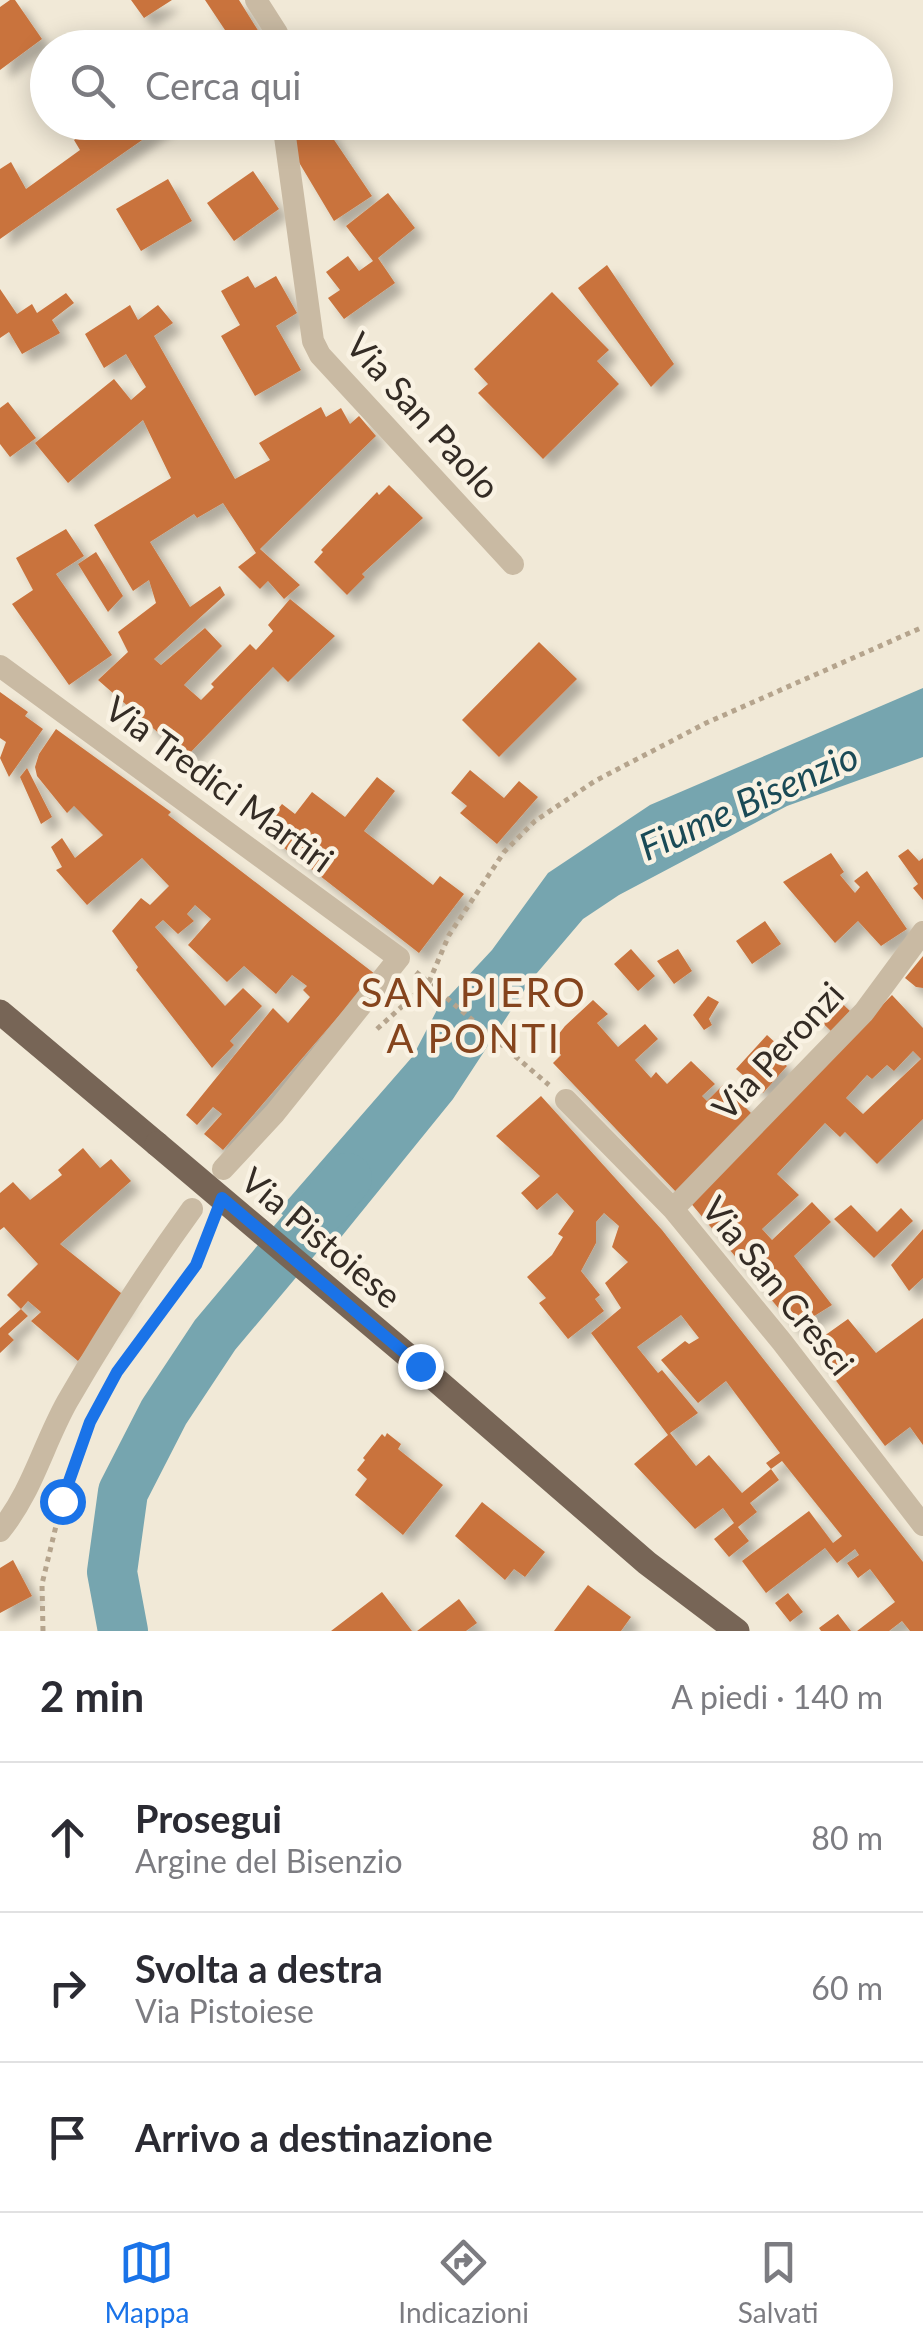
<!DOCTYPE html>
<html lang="it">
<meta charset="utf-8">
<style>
:root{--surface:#fff;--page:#f7f7f7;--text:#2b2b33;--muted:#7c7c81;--line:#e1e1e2;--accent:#1a73e8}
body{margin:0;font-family:Lato,sans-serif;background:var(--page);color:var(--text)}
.stop{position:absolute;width:30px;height:30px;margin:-22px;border:8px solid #1a73e8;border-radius:50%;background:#fff}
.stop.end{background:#1a73e8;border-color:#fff;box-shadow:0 2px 10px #0008}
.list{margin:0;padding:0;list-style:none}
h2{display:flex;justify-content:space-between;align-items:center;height:130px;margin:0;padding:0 40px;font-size:42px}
h2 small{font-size:32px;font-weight:400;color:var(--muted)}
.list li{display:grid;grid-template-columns:65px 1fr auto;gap:30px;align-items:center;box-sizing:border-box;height:150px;padding:0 40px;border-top:2px solid var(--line)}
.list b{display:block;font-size:38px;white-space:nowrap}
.list p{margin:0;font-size:32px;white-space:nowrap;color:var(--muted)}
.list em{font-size:32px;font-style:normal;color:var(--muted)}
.icon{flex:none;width:55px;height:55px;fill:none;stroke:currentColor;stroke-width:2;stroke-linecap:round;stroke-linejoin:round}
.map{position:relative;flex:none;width:923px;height:1631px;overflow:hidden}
.search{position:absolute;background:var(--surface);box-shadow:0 5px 25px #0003;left:30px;right:30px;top:30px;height:110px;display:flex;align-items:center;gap:25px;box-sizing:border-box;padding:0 35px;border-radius:55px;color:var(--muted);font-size:38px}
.sheet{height:580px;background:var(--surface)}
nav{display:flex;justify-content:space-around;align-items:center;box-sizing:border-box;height:140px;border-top:2px solid var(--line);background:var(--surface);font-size:28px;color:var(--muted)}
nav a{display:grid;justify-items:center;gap:5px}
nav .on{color:var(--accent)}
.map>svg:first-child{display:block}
.water{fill:#76a5af}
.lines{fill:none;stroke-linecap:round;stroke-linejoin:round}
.river{stroke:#76a5af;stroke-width:50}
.building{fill:#c9733d;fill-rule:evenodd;filter:url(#shadow)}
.path{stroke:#b5a48d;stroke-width:5;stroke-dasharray:5 5;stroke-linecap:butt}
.minor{stroke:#c9baa3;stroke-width:22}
.primary{stroke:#776556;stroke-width:25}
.primary-bridge{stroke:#776556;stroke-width:25}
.route{stroke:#1a73e8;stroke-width:12}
.labels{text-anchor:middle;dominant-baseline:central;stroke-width:9;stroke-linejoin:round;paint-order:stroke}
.street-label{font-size:35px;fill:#342c25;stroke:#f9f2e3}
.water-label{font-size:38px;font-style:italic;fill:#1a4a56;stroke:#f9f2e3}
.quarter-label{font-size:40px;letter-spacing:2.5px;fill:#85441d;stroke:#f9f2e3}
</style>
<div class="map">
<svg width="923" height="1631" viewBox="0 0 923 1631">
<defs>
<filter id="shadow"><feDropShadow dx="9" dy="9" stdDeviation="5" flood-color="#0004"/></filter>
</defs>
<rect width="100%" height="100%" fill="#f1e9d7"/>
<path class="water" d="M 923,688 L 923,757 L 787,806 L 619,895 L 583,919 L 531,980 L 453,1099 L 329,1252 L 278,1211 L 413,1056 L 438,1008 L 492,950 L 548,873 L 650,805 Z"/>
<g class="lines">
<path class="river" d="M 123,1631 L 112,1572 L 123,1492 L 164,1412 L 215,1335 L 347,1178"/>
</g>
<path class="building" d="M 10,0 L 15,0 L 42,39 L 0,70 L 0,7 Z
M 131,0 L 172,0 L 144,18 Z
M 205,0 L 239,0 L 269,48 L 206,48 L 227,33 Z
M 99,122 L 168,122 L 0,239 L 0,169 L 11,162 L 26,189 L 80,150 L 74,140 Z
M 289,122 L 322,122 L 372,196 L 334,221 L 294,154 Z
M 253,171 L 279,209 L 234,241 L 207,203 Z
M 168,179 L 192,221 L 141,251 L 116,209 Z
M 388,193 L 415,228 L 378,258 L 395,283 L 344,319 L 328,298 L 340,290 L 326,272 L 348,256 L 359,271 L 373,261 L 346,226 Z
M 607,265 L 674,364 L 651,387 L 578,288 Z
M 248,276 L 255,288 L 276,276 L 297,313 L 276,326 L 301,370 L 255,396 L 221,336 L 240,325 L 221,291 Z
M 0,289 L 17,314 L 32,304 L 37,313 L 66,293 L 74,303 L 52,320 L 60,333 L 22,354 L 9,332 L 0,338 Z
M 552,292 L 609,350 L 597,361 L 619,384 L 543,459 L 478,393 L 488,384 L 474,369 Z
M 130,305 L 138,320 L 158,305 L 173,323 L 154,336 L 235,479 L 270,460 L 259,443 L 321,407 L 326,417 L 341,408 L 350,424 L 359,416 L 376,436 L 260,549 L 300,585 L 284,599 L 268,581 L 260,589 L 238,567 L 256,553 L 223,503 L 197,518 L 194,514 L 150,542 L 190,607 L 220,586 L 225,595 L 154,659 L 161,665 L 205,628 L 222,646 L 184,685 L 201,700 L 214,687 L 211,684 L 250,644 L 256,650 L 273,631 L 268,625 L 290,599 L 335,636 L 288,682 L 273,667 L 186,757 L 98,680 L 128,652 L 118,632 L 156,603 L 149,580 L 133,591 L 94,525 L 171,478 L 143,420 L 68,483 L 35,443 L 114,379 L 131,400 L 146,387 L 126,354 L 104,368 L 85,334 Z
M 8,402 L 36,438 L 10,457 L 0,444 L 0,408 Z
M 389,485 L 423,518 L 362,574 L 365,577 L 347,595 L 314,562 L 323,552 L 321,550 L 377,492 L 379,495 Z
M 66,529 L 84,556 L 56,574 L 112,655 L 69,685 L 12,604 L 33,590 L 16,558 Z
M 96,552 L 123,596 L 108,612 L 78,564 Z
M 539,642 L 577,679 L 499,757 L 462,720 Z
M 0,692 L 28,712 L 25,716 L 43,729 L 9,777 L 0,758 L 6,742 L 0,738 Z
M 56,729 L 171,812 L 168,815 L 375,974 L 223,1150 L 204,1134 L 222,1114 L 213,1107 L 197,1125 L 186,1115 L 273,1008 L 288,1023 L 310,997 L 303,990 L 307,986 L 292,975 L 276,994 L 244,966 L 227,982 L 188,945 L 211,919 L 195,905 L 187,914 L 194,921 L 178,934 L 163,920 L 155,927 L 225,1006 L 243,988 L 262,1006 L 230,1041 L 234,1045 L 212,1068 L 136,970 L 138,967 L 112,931 L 141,898 L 150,905 L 169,886 L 142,858 L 87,905 L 56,870 L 62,867 L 51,847 L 62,838 L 75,858 L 103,835 L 74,806 L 67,813 L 37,776 L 35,767 L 39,754 Z
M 27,768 L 52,817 L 41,824 L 20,777 Z
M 470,770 L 504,798 L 519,781 L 538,797 L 497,844 L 460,813 L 467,806 L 451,793 Z
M 377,777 L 395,791 L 364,831 L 433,885 L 440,876 L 464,894 L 419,953 L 261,830 L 282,804 L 295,814 L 312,792 L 345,817 Z
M 908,849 L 919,861 L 923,858 L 923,900 L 913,888 L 918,884 L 898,856 Z
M 831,853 L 844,872 L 840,875 L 855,893 L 860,887 L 854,881 L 867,871 L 907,929 L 881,946 L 858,921 L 835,943 L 783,882 Z
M 765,921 L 781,944 L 752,964 L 736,941 Z
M 631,949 L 655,976 L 638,991 L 614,964 Z
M 678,949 L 692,971 L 674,984 L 657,961 Z
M 923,956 L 923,988 L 916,987 L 905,978 Z
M 827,989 L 850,1011 L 831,1031 L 808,1009 Z
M 892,995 L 923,1028 L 923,1119 L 877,1164 L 845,1132 L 840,1137 L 825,1123 L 777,1174 L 799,1195 L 762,1229 L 772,1240 L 812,1202 L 831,1222 L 794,1256 L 832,1305 L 795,1328 L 689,1201 ZM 913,1051 L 921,1059 L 863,1114 L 846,1098 L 867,1075 L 872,1079 L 887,1065 L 894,1071 Z
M 708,996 L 719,1002 L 709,1019 L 712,1025 L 704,1030 L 693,1015 Z
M 593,1000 L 608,1014 L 597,1023 L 618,1047 L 645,1024 L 658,1039 L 635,1060 L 651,1078 L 656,1072 L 667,1084 L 691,1061 L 715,1084 L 702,1096 L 707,1101 L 723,1085 L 754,1116 L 678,1194 L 553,1063 L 561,1055 L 551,1044 L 565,1026 Z
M 767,1035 L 778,1045 L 771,1052 L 787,1066 L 763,1093 L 736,1069 Z
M 541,1096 L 662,1230 L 923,1562 L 923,1631 L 910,1631 L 902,1621 L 889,1631 L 857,1631 L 895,1602 L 870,1569 L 858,1578 L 847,1563 L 859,1555 L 855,1549 L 837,1563 L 825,1548 L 766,1593 L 742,1561 L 809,1511 L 833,1543 L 842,1536 L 782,1461 L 771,1469 L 779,1480 L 750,1503 L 757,1512 L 738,1527 L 749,1541 L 729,1557 L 714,1539 L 734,1523 L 723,1508 L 695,1529 L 634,1464 L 668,1435 L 591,1333 L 621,1308 L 605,1283 L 628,1262 L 612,1247 L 619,1226 L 604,1213 L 596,1222 L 596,1243 L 581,1271 L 600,1295 L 595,1299 L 604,1311 L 568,1339 L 539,1303 L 546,1298 L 527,1277 L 552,1255 L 563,1237 L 558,1234 L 574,1211 L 557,1193 L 537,1210 L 521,1193 L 540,1176 L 496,1136 ZM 681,1315 L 699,1338 L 689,1344 L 685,1341 L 661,1360 L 698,1403 L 726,1381 L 780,1453 L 766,1463 L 771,1469 L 742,1493 L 709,1455 L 696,1466 L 670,1433 L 698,1413 L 662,1370 L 658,1373 L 637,1347 Z
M 83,1148 L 100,1168 L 111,1159 L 131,1181 L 60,1244 L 126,1297 L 78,1361 L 31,1321 L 41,1312 L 28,1301 L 21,1309 L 7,1295 L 38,1264 L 4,1227 L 0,1230 L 0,1193 L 13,1182 L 30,1200 L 62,1175 L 58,1170 Z
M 851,1205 L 877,1232 L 901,1208 L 913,1221 L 874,1258 L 834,1219 Z
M 923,1229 L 923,1278 L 909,1291 L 891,1265 Z
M 21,1309 L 28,1316 L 8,1334 L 14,1340 L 0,1353 L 0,1328 Z
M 923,1318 L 923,1445 L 910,1427 L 885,1446 L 810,1346 L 848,1319 L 876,1353 Z
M 387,1433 L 401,1444 L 398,1449 L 443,1485 L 403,1535 L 355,1495 L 367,1479 L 357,1470 L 365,1460 L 363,1458 L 382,1434 L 385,1437 Z
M 482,1502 L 545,1552 L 525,1577 L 514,1569 L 505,1580 L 455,1536 Z
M 13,1560 L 32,1596 L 0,1613 L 0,1568 Z
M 588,1585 L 631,1617 L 621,1631 L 554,1631 Z
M 382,1592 L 412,1631 L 331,1631 Z
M 788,1593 L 803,1612 L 790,1622 L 775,1603 Z
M 459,1599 L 477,1623 L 466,1631 L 417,1631 Z
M 838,1614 L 851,1631 L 821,1631 L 819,1628 Z"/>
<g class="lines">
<path class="path" d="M 416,972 L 549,1085
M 377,1029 L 429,982 L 449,935 L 504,852 L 535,821 L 595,781 L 706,723 L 923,627
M 43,1631 L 42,1584 L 62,1501 L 90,1422 L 117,1372 L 196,1265 L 212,1227"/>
<path class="minor" d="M 256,0 L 277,33 L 277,48
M 283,122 L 313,341 L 320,355 L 513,564
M 0,666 L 399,958 L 275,1113 L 223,1169
M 566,1100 L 673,1209 L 782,1342 L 923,1525
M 673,1209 L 864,1012 L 923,932
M 0,1531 C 32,1492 43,1445 67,1402 C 105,1336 147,1271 192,1209"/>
<path class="primary" d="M 0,1012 L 157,1144
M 420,1366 L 647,1563 L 737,1631"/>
<path class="primary-bridge" d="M 157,1144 L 420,1366"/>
</g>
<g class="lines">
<path class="route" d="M 62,1501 L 90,1422 L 117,1372 L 196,1265 L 222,1198 L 420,1366"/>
</g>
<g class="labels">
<g class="street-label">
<text transform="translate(424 415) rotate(48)">Via San Paolo</text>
<text transform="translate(220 783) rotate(36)">Via Tredici Martiri</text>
<text transform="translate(777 1050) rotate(-47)">Via Peronzi</text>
<text transform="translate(322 1237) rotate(40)">Via Pistoiese</text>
<text transform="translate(779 1285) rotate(51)">Via San Cresci</text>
</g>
<g class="water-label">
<text transform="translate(748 800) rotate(-24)">Fiume Bisenzio</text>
</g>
<g class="quarter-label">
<text x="474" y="992">SAN PIERO<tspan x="474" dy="46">A PONTI</tspan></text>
</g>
</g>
</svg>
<div class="stop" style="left:62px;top:1501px"></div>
<div class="stop end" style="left:420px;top:1366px"></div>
<div class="search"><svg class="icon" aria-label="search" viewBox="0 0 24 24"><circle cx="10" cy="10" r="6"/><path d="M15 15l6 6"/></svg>Cerca qui</div>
</div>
<section class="sheet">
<h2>2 min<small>A piedi · 140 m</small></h2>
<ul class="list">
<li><svg class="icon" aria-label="ahead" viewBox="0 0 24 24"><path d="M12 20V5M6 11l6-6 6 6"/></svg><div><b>Prosegui</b><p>Argine del Bisenzio</p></div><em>80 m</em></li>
<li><svg class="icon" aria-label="right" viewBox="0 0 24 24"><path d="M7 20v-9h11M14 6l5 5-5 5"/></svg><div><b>Svolta a destra</b><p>Via Pistoiese</p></div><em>60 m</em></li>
<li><svg class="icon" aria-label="arrive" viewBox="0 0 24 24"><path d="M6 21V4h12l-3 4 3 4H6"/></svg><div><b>Arrivo a destinazione</b></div></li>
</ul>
</section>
<nav>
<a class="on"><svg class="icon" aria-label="map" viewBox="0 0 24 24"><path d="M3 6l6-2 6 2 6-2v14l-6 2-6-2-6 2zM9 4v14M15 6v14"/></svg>Mappa</a>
<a><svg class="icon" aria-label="directions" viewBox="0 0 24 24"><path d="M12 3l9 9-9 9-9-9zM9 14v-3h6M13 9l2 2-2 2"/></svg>Indicazioni</a>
<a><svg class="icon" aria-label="saved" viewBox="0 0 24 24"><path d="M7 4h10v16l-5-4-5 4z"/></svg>Salvati</a>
</nav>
